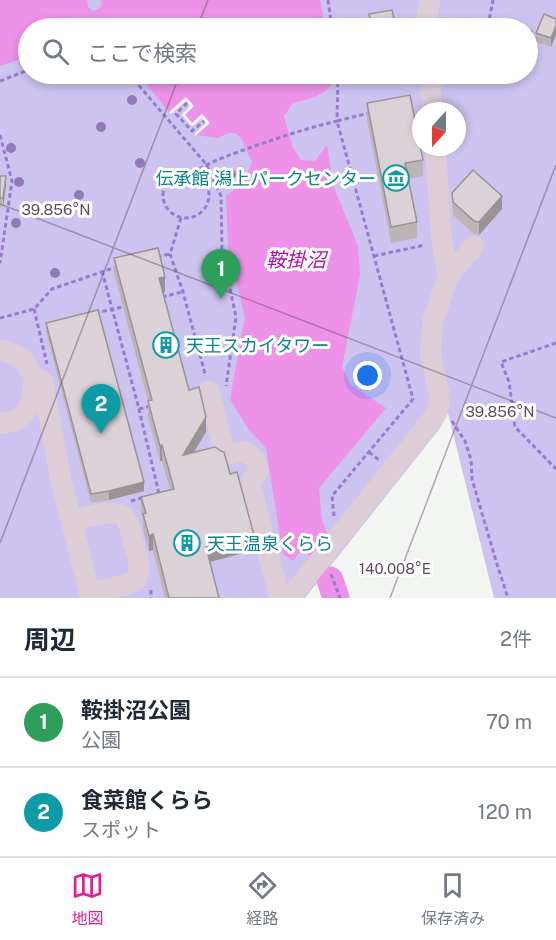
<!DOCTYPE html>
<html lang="ja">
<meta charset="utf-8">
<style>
:root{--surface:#fff;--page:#f2f2f3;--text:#1f2937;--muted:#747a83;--line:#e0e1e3;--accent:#e61c95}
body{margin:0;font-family:"Public Sans","Noto Sans JP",sans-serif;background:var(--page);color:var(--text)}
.compass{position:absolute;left:412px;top:102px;width:54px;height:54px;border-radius:50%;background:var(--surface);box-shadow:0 3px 9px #0003;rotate:201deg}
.you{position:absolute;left:368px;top:376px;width:21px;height:21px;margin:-15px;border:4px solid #fff;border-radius:50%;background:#1a73e8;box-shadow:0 0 0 9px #1a73e833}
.badge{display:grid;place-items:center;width:39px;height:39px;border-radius:50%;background:var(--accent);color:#fff;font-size:20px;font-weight:700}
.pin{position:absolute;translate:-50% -50px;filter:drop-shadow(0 2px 3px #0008)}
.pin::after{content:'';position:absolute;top:32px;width:21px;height:18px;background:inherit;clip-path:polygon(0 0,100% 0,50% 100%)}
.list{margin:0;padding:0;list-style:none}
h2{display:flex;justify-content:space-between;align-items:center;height:78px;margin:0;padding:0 24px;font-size:26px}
h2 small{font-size:20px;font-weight:400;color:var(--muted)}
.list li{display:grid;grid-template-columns:39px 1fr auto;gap:18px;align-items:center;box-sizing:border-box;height:90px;padding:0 24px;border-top:2px solid var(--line)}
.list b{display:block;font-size:22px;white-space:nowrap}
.list p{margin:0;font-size:20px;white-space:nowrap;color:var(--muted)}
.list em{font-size:20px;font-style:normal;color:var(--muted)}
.icon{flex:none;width:33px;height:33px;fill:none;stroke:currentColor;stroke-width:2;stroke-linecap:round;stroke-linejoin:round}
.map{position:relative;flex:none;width:556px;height:598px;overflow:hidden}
.search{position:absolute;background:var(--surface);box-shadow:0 3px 9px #0003;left:18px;right:18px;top:18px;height:66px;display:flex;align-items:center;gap:15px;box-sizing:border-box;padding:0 21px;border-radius:33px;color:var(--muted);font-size:22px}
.sheet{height:258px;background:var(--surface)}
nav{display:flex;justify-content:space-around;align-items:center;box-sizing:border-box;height:84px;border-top:2px solid var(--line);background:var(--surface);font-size:16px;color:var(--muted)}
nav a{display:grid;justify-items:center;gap:3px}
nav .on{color:var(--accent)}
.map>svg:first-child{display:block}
.green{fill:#cdc3f0;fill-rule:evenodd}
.water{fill:#ed91e9}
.pier{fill:#f3f5f3}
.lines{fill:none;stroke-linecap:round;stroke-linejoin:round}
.river{stroke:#ed91e9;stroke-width:27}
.path{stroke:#987bcf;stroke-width:3;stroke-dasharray:4.5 3;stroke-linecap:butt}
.minor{stroke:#dccdd7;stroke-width:21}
.tree{fill:#8f7bb6}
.wall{fill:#bbb5b8}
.shaded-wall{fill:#999396}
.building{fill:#dad2d6;stroke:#999396;stroke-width:1.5}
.ticks{fill:none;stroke:#614a5a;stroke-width:1.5;stroke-opacity:0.45}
.labels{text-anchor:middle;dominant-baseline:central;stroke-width:6;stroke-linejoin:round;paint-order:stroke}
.culture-label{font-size:18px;fill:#0d838f;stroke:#fff;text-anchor:start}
.water-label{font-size:20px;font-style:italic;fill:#b10daa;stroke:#fff}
.ticks-label{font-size:15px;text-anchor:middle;fill:#614a5a;stroke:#fff;stroke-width:6;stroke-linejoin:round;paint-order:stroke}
</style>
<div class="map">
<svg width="556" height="598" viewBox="0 0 556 598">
<rect width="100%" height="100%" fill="#f3f5f3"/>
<path class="green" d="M 0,0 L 556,0 L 556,598 L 494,598 L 448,413 L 440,428 L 305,598 L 0,598 ZM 28,28 L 528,28 L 528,74 L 28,74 ZM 421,111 L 457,111 L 457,147 L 421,147 Z"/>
<path class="water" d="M 0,0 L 87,0 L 88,7 L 93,11 L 100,8 L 102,4 L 101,0 L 320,0 L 325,28 L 28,28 L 28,57 L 0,66 Z
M 138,74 L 332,74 C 332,77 332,80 331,83 C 326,96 305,100 293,103 L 284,116 L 293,148 L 301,160 L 315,161 L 327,145 L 333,185 L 358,246 L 360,275 L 342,367 L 350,384 L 386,408 L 319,488 L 322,522 L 293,561 L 283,554 L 266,448 L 249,430 L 230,399 L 245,317 L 228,247 L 226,196 C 240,186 246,179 252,162 L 241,138 L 235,133 L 229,133 L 217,138 L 197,135 L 210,123 L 202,114 L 192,123 L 185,115 L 194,106 L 186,97 L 169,112 Z"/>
<path class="pier" d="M 186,97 L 194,106 L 185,115 L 192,123 L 202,114 L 210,123 L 195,136 L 195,133 L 206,123 L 202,118 L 193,126 L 190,125 L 182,115 L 183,113 L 190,106 L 186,101 L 171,114 L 169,112 Z"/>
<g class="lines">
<path class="river" d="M 300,500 L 317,545
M 330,580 L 336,598"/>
<path class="path" d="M 328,0 L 332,28
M 444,19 L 507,28
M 488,26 L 493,0
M 528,32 L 533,32
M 129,74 L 206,164 L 221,196 L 222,250 L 236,317 L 226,386
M 0,81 L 28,70
M 187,103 L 176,114 L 192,131 L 204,121
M 0,135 L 12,181 L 0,263
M163 195a23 23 0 1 1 46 0a23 23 0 1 1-46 0Z
M 193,173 C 211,161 232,154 252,147 C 280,137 308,128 337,121 L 338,74
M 181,218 L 170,254 L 183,292 L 205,374
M 374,256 L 425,245
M 157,257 L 170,254
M 102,271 L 139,409 L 159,494 L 157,494
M 162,297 L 182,292
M 34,309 L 47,364
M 95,313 L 127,306
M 0,318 L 34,309 L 52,289 L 116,267
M 556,343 L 501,362 L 509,382 L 515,427 L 556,469
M 139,409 L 151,406
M 452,421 L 465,441 L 471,460 L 472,479 L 496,561 L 508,598
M 369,452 L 379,460
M 131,501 L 145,497
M 334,516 L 332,496 L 413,399 L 337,121 L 369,113
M 331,574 L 340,598
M 151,590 L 151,598"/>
<path class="minor" d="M 428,28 L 427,17 L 430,0
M 430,74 L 432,111
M 435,147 L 442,242 L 448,277
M 0,350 C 7,352 17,354 22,359 C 39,376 37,410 14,421 C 10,422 4,423 0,424
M 33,377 L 43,382 L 61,481 L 91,598
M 209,391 L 225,455 L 244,451 L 255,459 L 258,471 L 250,483 L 280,598
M 72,521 C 84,518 112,508 123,516 C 130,522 131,534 133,542 C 137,555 141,566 137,579 L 129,584 L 89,593
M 290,598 L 431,421 L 438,410 L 440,397 L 430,352 L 433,321 L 448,277 L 474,246"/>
</g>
<g class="tree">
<circle cx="132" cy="100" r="5"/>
<circle cx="101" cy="127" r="5"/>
<circle cx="11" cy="148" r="5"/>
<circle cx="140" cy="163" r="5"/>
<circle cx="231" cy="174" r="5"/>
<circle cx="19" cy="182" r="5"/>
<circle cx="79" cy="195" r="5"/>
<circle cx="16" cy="223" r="5"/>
<circle cx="55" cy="273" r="5"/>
</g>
<path class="wall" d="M 556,19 L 556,35 L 551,47 L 536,42 L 536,33 Z
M 367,103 L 423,160 L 423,176 L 409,179 L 417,222 L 417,238 L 391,243 L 367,120 Z
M 0,176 L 6,185 L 3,207 L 0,207 Z
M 452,193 L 502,209 L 479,235 L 474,234 L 453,215 Z
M 114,258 L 165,292 L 163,293 L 189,390 L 206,432 L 194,452 L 230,474 L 254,550 L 210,562 L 219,598 L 165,598 L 153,550 L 149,551 L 143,529 L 143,520 L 141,512 L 141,497 L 170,490 L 162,461 L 160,461 L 148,417 L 148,401 L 114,273 Z
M 46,323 L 144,491 L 109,500 L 91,503 L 46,332 Z"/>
<path class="shaded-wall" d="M 556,26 L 556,35 L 551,47 L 551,38 Z
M 6,176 L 6,185 L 3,207 L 3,198 Z
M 502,196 L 502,209 L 479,235 L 479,222 Z
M 165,277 L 165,292 L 159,294 L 159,278 Z
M 206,417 L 206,432 L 183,470 L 183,455 Z
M 162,445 L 162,461 L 160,461 L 160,446 Z
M 144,482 L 144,491 L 109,500 L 109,491 Z
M 153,534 L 153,550 L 149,551 L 149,536 Z
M 254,535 L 254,550 L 206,563 L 206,547 Z"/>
<path class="building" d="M 392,10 L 396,28 L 372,28 L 369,14 Z
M 544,14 L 556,19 L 556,26 L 551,38 L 536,33 Z
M 410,95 L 423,160 L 405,163 L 417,222 L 391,227 L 367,103 Z
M 473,170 L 502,196 L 479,222 L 474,221 L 453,202 L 452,193 Z
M 0,176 L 6,176 L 3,198 L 0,198 Z
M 158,248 L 165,277 L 159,278 L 189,390 L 199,387 L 206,417 L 183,455 L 215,447 L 221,451 L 224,452 L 230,474 L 237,472 L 254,535 L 206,547 L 219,598 L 169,598 L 153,534 L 149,536 L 143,514 L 146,513 L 141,497 L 174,489 L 162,445 L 160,446 L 148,401 L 152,400 L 114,258 Z
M 98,310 L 144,482 L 109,491 L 91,494 L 46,323 Z"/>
<path class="ticks" d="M 197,28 L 208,0M 0,204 L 556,418M 0,543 L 180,74M 390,598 L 556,165"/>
<defs>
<g id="museum-ring" transform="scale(1.35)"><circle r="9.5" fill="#fff" stroke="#0f9aa8" stroke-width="1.5"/><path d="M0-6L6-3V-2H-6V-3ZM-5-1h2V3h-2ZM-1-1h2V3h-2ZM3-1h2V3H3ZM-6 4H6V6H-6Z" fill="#0f9aa8"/></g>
<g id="building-ring" transform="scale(1.35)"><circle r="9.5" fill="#fff" stroke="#0f9aa8" stroke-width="1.5"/><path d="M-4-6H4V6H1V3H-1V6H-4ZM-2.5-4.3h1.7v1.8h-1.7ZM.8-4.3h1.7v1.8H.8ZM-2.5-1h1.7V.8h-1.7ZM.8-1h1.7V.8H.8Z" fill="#0f9aa8"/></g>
</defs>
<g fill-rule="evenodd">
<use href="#museum-ring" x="396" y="178"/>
<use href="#building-ring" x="166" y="345"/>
<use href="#building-ring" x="187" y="543"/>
</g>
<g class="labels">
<g class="culture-label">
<text x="376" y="178" text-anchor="end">伝承館 潟上パークセンター</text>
<text x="186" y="345">天王スカイタワー</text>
<text x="207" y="543">天王温泉くらら</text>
</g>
<g class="water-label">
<text x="296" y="260">鞍掛沼</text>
</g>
</g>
<g class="ticks-label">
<text x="56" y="215">39.856°N</text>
<text x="500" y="417">39.856°N</text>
<text x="395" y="574">140.008°E</text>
</g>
</svg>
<svg class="compass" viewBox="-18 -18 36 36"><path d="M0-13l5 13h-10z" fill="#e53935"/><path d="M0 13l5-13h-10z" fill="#747a83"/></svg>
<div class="you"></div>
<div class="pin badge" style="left:221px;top:299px;background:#2e9e5b">1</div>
<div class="pin badge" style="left:101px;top:434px;background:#0f9aa8">2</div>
<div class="search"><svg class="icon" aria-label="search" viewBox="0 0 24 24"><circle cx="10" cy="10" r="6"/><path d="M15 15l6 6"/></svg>ここで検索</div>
</div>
<section class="sheet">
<h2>周辺<small>2件</small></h2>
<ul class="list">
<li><span class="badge" style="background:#2e9e5b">1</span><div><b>鞍掛沼公園</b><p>公園</p></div><em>70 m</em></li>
<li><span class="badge" style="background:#0f9aa8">2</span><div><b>食菜館くらら</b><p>スポット</p></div><em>120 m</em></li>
</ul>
</section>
<nav>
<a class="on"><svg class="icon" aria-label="map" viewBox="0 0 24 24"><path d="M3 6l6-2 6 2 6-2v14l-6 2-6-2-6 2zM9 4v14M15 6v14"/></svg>地図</a>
<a><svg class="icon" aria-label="directions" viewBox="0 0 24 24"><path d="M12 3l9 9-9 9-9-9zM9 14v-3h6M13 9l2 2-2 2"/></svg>経路</a>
<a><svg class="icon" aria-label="saved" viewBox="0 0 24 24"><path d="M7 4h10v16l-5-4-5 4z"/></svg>保存済み</a>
</nav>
